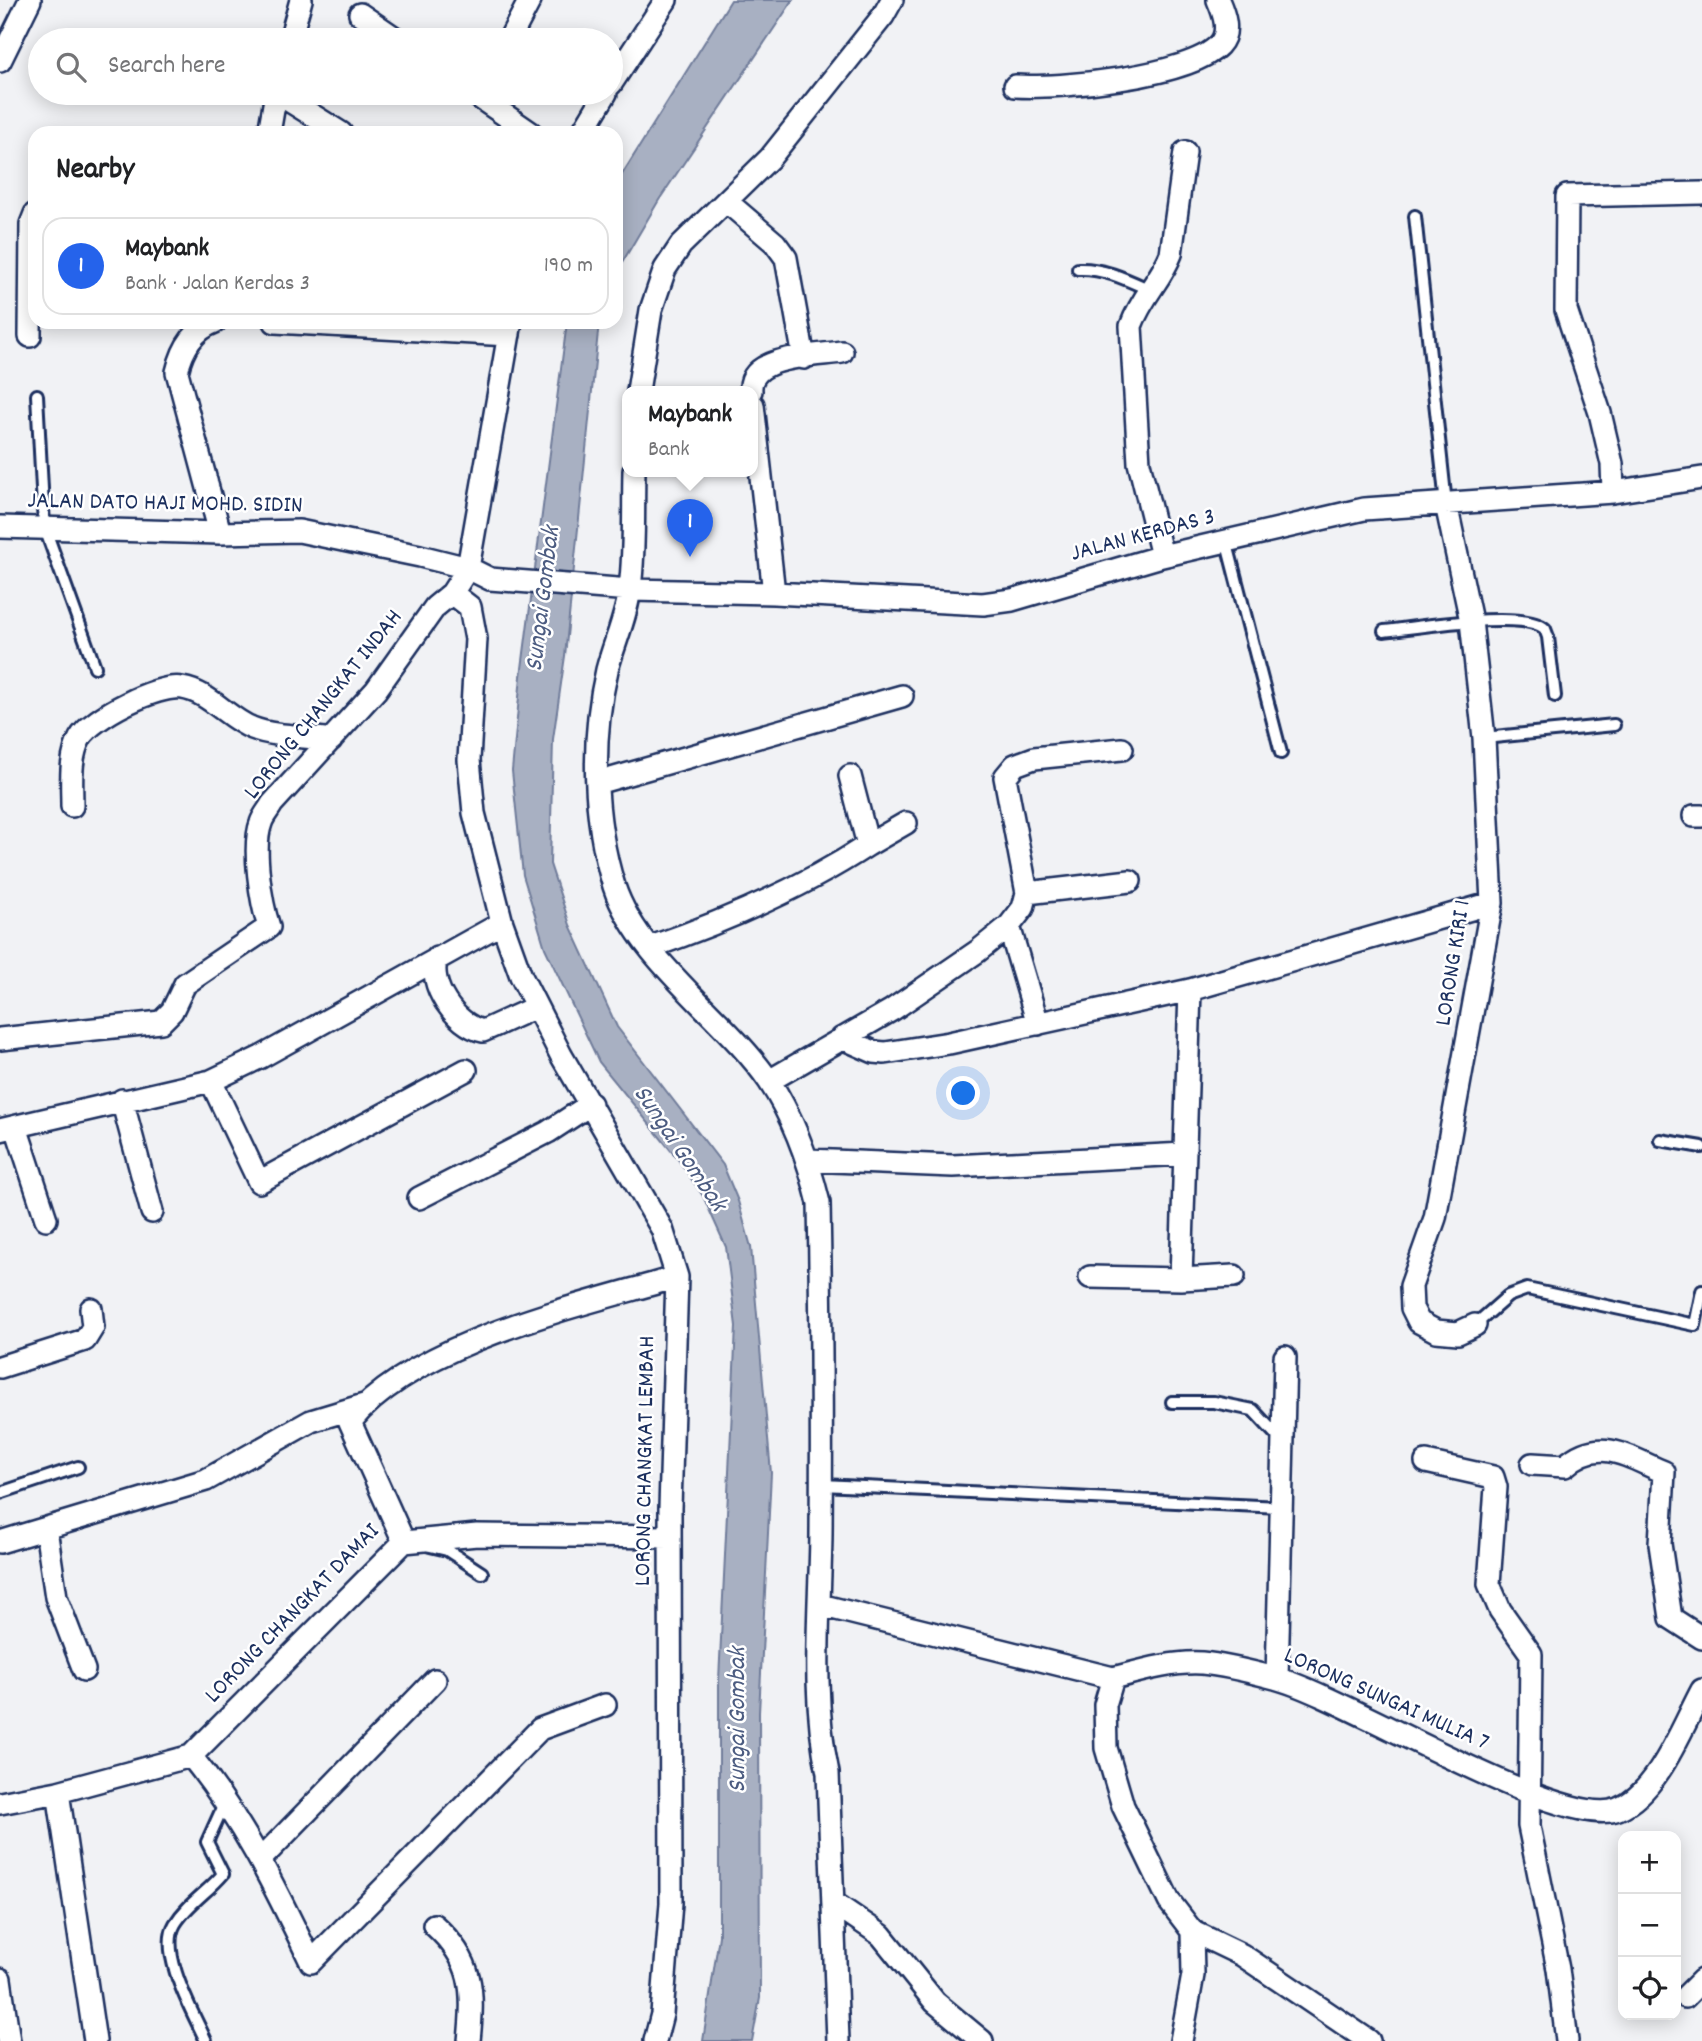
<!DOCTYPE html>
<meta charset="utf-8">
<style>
:root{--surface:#fff;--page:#f2f2f2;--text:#202124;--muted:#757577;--line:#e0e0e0;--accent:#2563eb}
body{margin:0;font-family:Dekko,sans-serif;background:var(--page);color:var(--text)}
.controls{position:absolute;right:21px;bottom:21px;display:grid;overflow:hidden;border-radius:14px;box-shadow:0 4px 18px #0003}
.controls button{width:63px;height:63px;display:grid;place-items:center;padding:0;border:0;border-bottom:2px solid var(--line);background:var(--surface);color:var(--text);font:35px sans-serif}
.you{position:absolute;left:964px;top:1094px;width:24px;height:24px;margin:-18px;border:5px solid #fff;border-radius:50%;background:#1a73e8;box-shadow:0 0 0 10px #1a73e833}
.badge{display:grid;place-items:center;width:46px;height:46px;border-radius:50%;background:var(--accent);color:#fff;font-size:23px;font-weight:700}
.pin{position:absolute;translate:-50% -58px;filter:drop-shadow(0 2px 4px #0008)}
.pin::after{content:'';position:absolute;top:37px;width:24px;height:21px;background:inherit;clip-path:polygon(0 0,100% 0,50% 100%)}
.popup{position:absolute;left:622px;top:386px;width:136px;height:91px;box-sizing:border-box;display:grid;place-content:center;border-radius:14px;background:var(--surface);filter:drop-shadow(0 2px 5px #0005);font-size:23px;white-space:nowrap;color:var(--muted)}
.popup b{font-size:26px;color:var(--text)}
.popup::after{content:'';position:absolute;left:50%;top:100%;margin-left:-14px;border:14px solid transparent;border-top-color:var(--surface)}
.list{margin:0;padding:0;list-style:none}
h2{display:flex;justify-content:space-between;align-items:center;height:91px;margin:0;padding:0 28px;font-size:30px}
h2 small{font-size:23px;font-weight:400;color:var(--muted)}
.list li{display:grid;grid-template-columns:46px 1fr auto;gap:21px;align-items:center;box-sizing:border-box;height:98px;margin:0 14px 14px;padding:0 14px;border:2px solid var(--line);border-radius:21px}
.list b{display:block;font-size:26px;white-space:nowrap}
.list p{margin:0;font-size:23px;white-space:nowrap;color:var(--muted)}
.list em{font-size:23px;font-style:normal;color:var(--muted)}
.icon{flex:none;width:38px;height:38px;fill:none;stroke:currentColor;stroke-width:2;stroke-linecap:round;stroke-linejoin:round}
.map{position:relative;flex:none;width:1702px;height:2041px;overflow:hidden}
.search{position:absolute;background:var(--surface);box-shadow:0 4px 18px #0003;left:28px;top:28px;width:595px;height:77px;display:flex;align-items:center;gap:18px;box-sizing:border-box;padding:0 24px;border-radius:38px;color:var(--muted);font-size:26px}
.panel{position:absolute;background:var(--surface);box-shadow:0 4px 18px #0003;left:28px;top:126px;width:595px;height:203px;border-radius:21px}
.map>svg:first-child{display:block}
.water{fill:#a8b0c2;stroke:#707c9a;stroke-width:2}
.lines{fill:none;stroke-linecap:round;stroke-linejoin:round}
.lane-casing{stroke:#1b2f5e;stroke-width:16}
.street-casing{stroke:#1b2f5e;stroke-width:26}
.lane{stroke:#fff;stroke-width:10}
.street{stroke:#fff;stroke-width:21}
.labels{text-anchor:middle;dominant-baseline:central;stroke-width:5;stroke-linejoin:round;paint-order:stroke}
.street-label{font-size:24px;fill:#1b2f5e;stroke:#fff}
.water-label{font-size:26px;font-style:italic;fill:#4c5c81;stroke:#fff}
</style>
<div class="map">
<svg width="1702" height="2041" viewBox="0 0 1702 2041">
<rect width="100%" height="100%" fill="#f1f2f5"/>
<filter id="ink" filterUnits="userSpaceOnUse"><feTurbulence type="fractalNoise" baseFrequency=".0143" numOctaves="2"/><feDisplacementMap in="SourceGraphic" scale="14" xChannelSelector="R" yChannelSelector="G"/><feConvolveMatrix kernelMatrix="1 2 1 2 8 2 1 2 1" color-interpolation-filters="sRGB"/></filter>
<g filter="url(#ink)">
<path class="water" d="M 731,0 L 793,0 L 659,200 L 616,273 L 616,184 Z
M 567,322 L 599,322 L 565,656 L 553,739 L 550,864 L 570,925 L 617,1027 L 723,1165 L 738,1201 L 751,1247 L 771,1473 L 759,1713 L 760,1998 L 752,2041 L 703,2041 L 719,1936 L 719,1680 L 736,1326 L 726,1247 L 703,1196 L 677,1158 L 599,1062 L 545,948 L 523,875 L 512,771 L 521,676 Z"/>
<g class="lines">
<g class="lane-casing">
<path id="lane" d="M 1415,216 L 1446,504
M 1078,269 C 1103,268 1126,279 1148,289
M 37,395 L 44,526 L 95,667
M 1226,540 L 1281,753
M 1384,631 C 1414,628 1525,609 1545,629 L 1548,637 L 1555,696
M 1484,738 L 1614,725
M 1660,1140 L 1702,1147
M 1475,1325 L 1508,1296 L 1527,1289 L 1695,1325 L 1702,1291
M 1172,1402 L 1214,1402 L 1253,1410 L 1281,1440
M 822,1485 L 1281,1507
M 0,1493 L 78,1467
M 430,1546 L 447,1550 L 482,1573
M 206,2041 C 194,2014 158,1953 175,1924 C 187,1904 208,1892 223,1874 L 207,1842 L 225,1802"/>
</g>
<g class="street-casing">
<path id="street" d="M 360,14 L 398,40
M 290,40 L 301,0
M 509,40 L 530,0
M 0,61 L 30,0
M 611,84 L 666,0
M 1015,86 C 1058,89 1189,77 1219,45 C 1231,32 1224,14 1218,0
M 277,93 L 341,133
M 473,93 L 531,133
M 269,133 L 276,93
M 582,133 L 606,93
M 726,201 L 775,243 L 786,258 L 804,358
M 215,322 C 193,330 182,350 177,372 L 220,533
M 275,322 L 509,335
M 30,336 L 31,224 L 35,214
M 638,391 L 651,310 L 665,269 L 681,245 L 770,158 L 883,16 L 892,0
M 751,391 C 747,355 816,356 842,352
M 753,405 L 774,593
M 634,471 C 633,510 635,550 630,588 C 627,616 614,643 607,670 C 591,738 593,819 614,886 C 638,960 726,1018 769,1081 C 793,1117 809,1162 819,1203 C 821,1313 822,1424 821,1534 C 820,1613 811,1694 828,1773 L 838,2041
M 1613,492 L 1612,464 L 1600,413 L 1566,310 L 1567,196 L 1702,193
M 1446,504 L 1471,621 L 1484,738 L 1492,903 L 1435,1218 L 1411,1286 L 1412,1308 L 1419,1322 L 1436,1331 L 1458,1333 L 1475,1325
M 0,527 L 220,533 L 299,531 L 420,556 L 468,568 L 490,579 L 630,590 L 774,593 L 983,604 L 1012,600 L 1162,556 L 1364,509 L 1613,492 L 1702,478
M 1162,556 L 1139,463 L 1131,326 C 1142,296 1161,280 1171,254 L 1185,152
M 452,593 L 470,607 L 476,639 L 469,760 L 474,813 L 502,923 L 521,976 L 561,1055 L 662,1229 L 677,1277 L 670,1508 L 671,1903 L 662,2014 L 655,2041
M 597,783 L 902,696
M 72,806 C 72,784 69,758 80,738 C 92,717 158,684 182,688 C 209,692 227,718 252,728 C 275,737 306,736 331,740
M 1694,816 L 1702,816
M 868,845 L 906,823
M 1027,893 L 1130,881
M 1009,926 L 1038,1024
M 651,947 C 726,921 801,889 868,845 L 850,776
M 437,958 C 427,984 455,1025 483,1031 L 536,1007
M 842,1038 L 874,1052 L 885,1053 L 949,1043 L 1190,990 L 1492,903
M 0,1039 L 161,1022 L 172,1011 L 185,984 L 269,927 C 261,903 252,847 261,823 C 263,816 269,810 272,804 L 376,690 L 435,607 L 452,593 L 468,568 L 511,322
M 211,1081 L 259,1182 L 466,1070
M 769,1081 L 892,1010 L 978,951 L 1009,926 L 1023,908 L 1027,893 L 1005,777 L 1015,765 L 1034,758 L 1122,749
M 122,1100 L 152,1212
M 16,1127 L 46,1219
M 0,1130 L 211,1081 L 261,1057 L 502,923
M 808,1160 L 953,1166 L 1184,1154
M 419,1198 L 548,1132 L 591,1104
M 1090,1277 L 1181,1279 L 1234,1276
M 1181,1279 L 1190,990
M 0,1367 L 85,1340 L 93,1327 L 91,1309
M 1426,1462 L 1493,1477 L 1496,1487 L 1489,1584 L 1500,1610 L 1531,1654 L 1529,1826 L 1558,1969 L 1567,2041
M 1532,1464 L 1565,1466 C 1599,1435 1628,1457 1664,1472 L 1660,1544 L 1671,1618 L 1702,1638
M 46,1529 L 56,1597 L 84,1670
M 0,1542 L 206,1480 L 311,1421 L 364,1405
M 404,1542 L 350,1422 C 416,1341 579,1306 677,1277
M 820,1605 L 1113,1678 C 1140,1671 1174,1661 1202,1663 C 1225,1665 1252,1672 1275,1678 C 1343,1695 1563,1832 1618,1809 C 1658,1793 1682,1727 1702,1690
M 1113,1678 L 1105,1705 L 1106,1748 L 1123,1806 L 1169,1901 L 1192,1931 L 1193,1975 L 1181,2041
M 1277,1678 L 1285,1357
M 191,1756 C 242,1819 276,1889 311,1962 L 540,1729 L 605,1705
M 58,1792 L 95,2041
M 0,1803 L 58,1792 L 191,1756 L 404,1542 L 477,1535 L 670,1537
M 261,1859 L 435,1680
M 834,1903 L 881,1935 L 935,2002 L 982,2041
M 434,1925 C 474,1961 474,1990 469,2041
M 1192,1931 L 1242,1955 L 1369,2041
M 0,1979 L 9,2041
M 1685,1997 L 1702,1980"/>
</g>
<use href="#lane" class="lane"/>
<use href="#street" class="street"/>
</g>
</g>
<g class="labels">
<g class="street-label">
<text transform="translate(165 504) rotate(1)">JALAN DATO HAJI MOHD. SIDIN</text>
<text transform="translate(1143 536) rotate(-15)">JALAN KERDAS 3</text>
<text transform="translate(324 705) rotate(-51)">LORONG CHANGKAT INDAH</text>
<text transform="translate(1454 963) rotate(-81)">LORONG KIRI 1</text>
<text transform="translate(646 1461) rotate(-89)">LORONG CHANGKAT LEMBAH</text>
<text transform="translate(293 1614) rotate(-46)">LORONG CHANGKAT DAMAI</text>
<text transform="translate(1386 1700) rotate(24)">LORONG SUNGAI MULIA 7</text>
</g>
<g class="water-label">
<text transform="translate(544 599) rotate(-83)">Sungai Gombak</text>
<text transform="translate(679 1149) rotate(56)">Sungai Gombak</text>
<text transform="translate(738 1720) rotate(-90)">Sungai Gombak</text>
</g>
</g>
</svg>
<div class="controls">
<button>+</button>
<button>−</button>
<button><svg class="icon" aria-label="locate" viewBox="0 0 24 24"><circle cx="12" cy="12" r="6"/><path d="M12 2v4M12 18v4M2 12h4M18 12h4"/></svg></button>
</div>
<div class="you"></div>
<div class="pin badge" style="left:690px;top:557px">1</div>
<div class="popup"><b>Maybank</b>Bank</div>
<div class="search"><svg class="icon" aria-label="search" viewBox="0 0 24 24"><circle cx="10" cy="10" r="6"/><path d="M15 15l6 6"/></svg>Search here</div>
<section class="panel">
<h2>Nearby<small></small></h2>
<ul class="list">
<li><span class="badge">1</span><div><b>Maybank</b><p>Bank · Jalan Kerdas 3</p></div><em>190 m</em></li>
</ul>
</section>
</div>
